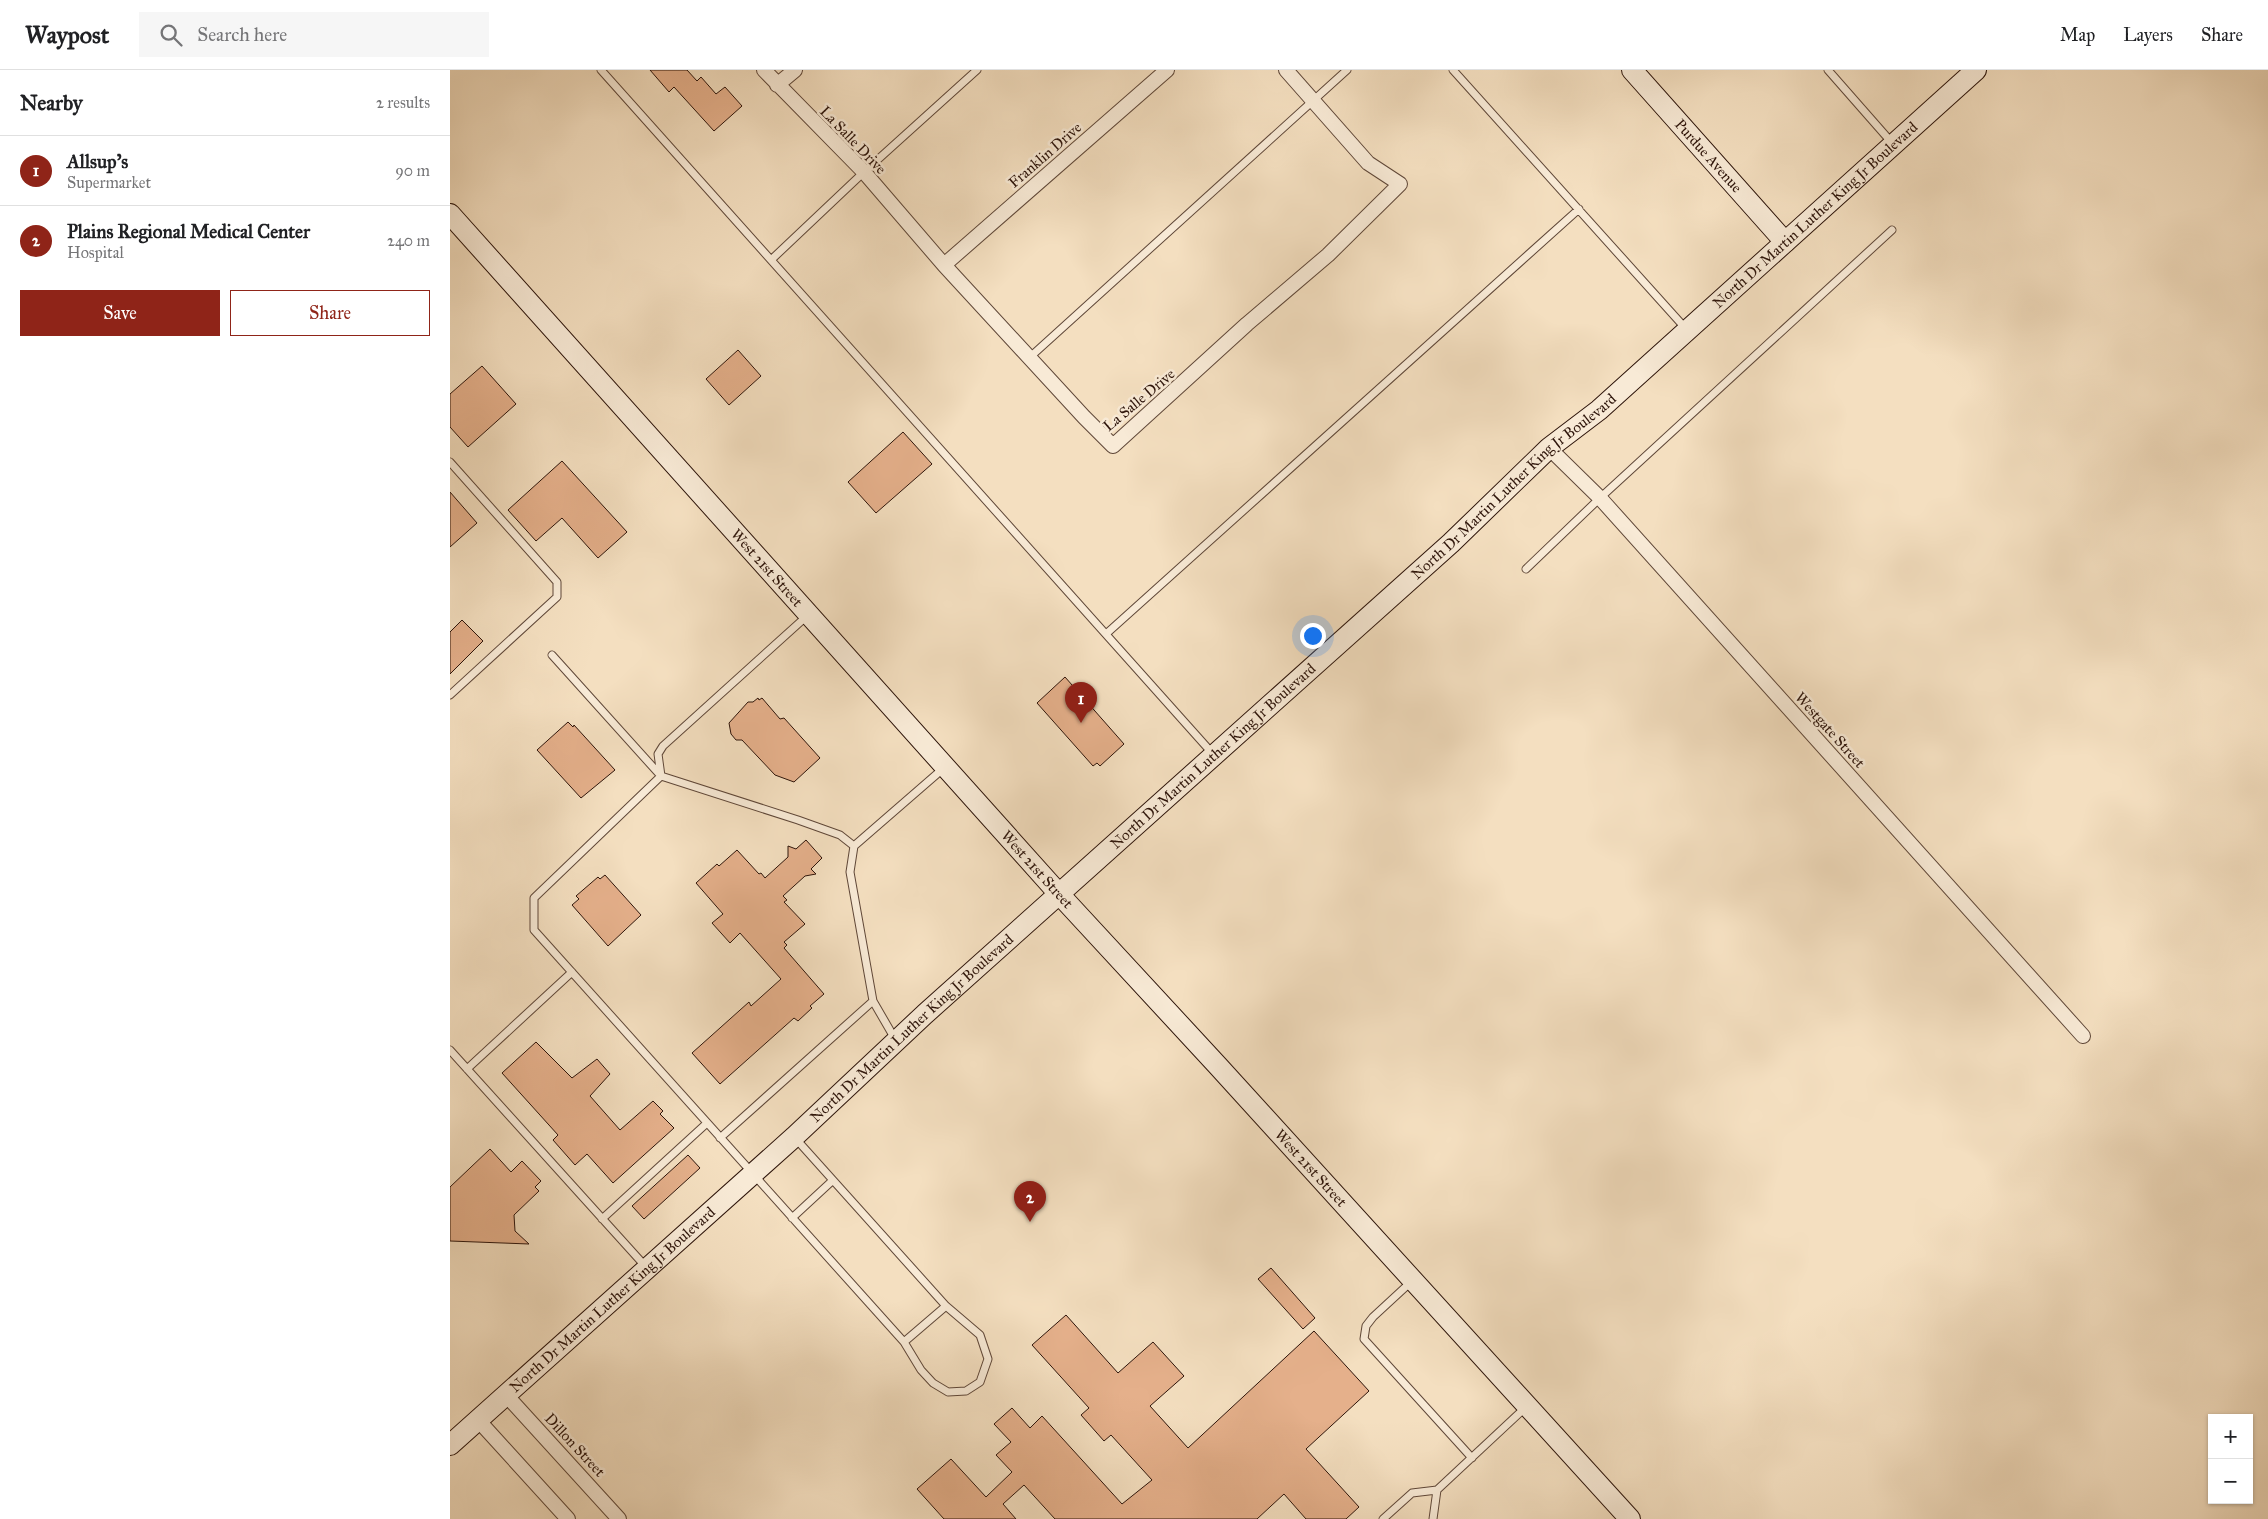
<!DOCTYPE html>
<meta charset="utf-8">
<style>
:root{--surface:#fff;--page:#f6f6f6;--text:#202124;--muted:#757577;--line:#e0e0e0;--accent:#8f2418}
body{margin:0;font-family:"IM FELL Great Primer",serif;background:var(--page);color:var(--text)}
.controls{position:absolute;right:15px;bottom:15px;display:grid;overflow:hidden;border-radius:0px;box-shadow:0 1px 4px #0004}
.controls button{width:45px;height:45px;display:grid;place-items:center;padding:0;border:0;border-bottom:1px solid var(--line);background:var(--surface);color:var(--text);font:25px sans-serif}
.you{position:absolute;left:862px;top:565px;width:18px;height:18px;margin:-12px;border:4px solid #fff;border-radius:50%;background:#1a73e8;box-shadow:0 0 0 8px #1a73e833}
.badge{display:grid;place-items:center;width:32px;height:32px;border-radius:50%;background:var(--accent);color:#fff;font-size:16px;font-weight:700}
.pin{position:absolute;translate:-50% -41px;filter:drop-shadow(0 1px 2px #0008)}
.pin::after{content:'';position:absolute;top:26px;width:18px;height:15px;background:inherit;clip-path:polygon(0 0,100% 0,50% 100%)}
.list{margin:0;padding:0;list-style:none}
h2{display:flex;justify-content:space-between;align-items:center;height:65px;margin:0;padding:0 20px;font-size:21px}
h2 small{font-size:16px;font-weight:400;color:var(--muted)}
.list li{display:grid;grid-template-columns:32px 1fr auto;gap:15px;align-items:center;box-sizing:border-box;height:70px;padding:0 20px;border-top:1px solid var(--line)}
.list b{display:block;font-size:19px;white-space:nowrap}
.list p{margin:0;font-size:16px;white-space:nowrap;color:var(--muted)}
.list em{font-size:16px;font-style:normal;color:var(--muted)}
.actions{display:flex;gap:10px;padding:15px 20px}
.actions a{flex:1;padding:11px 0;border:1px solid var(--accent);border-radius:0px;text-align:center;font-size:18px;color:var(--accent)}
.actions .main{background:var(--accent);color:#fff}
.icon{flex:none;width:28px;height:28px;fill:none;stroke:currentColor;stroke-width:2;stroke-linecap:round;stroke-linejoin:round}
.map{position:relative;flex:none;width:1818px;height:1449px;overflow:hidden}
header{display:flex;align-items:center;gap:30px;box-sizing:border-box;height:70px;padding:0 25px;background:var(--surface);border-bottom:1px solid var(--line)}
header strong{font-size:24px}
nav{display:flex;gap:28px;margin-inline-start:auto;font-size:18px}
.search{width:350px;height:45px;background:var(--page);display:flex;align-items:center;gap:12px;box-sizing:border-box;padding:0 18px;border-radius:0px;color:var(--muted);font-size:19px}
main{display:flex}
aside{flex:1;background:var(--surface)}
.map>svg:first-child{display:block}
.building{fill:#e5b08b;stroke:#2d140a}
.lines{fill:none;stroke-linecap:round;stroke-linejoin:round}
.lane-casing{stroke:#5f4738;stroke-width:9}
.street-casing{stroke:#5f4738;stroke-width:16}
.secondary-casing{stroke:#2d140a;stroke-width:22}
.lane{stroke:#f8ead6;stroke-width:7}
.street{stroke:#f8ead6;stroke-width:14}
.secondary{stroke:#f8ead6;stroke-width:20}
.labels{text-anchor:middle;dominant-baseline:central;stroke-width:5;stroke-linejoin:round;paint-order:stroke}
.street-label{font-size:15px;fill:#2d140a;stroke:#f8ead6}
</style>
<header>
<strong>Waypost</strong>
<div class="search"><svg class="icon" aria-label="search" viewBox="0 0 24 24"><circle cx="10" cy="10" r="6"/><path d="M15 15l6 6"/></svg>Search here</div>
<nav><a>Map</a><a>Layers</a><a>Share</a></nav>
</header>
<main>
<aside>
<h2>Nearby<small>2 results</small></h2>
<ul class="list">
<li><span class="badge">1</span><div><b>Allsup's</b><p>Supermarket</p></div><em>90 m</em></li>
<li><span class="badge">2</span><div><b>Plains Regional Medical Center</b><p>Hospital</p></div><em>240 m</em></li>
</ul>
<div class="actions"><a class="main">Save</a><a>Share</a></div>
</aside>
<div class="map">
<svg width="1818" height="1449" viewBox="0 0 1818 1449">
<rect width="100%" height="100%" fill="#f4dfc0"/>
<filter id="stains"><feTurbulence type="fractalNoise" baseFrequency=".004" numOctaves="4"/><feColorMatrix values="0 0 0 0 .2 0 0 0 0 .09 0 0 0 0 .02 0 0 0 .5 -.17"/></filter>
<radialGradient id="worn" r=".72"><stop offset=".6" stop-color="#630" stop-opacity="0"/><stop offset="1" stop-color="#630" stop-opacity=".3"/></radialGradient>
<path class="building" d="M 200,0 L 237,0 L 247,11 L 251,7 L 266,24 L 275,17 L 292,36 L 264,61 L 224,17 L 219,22 Z
M 288,280 L 311,306 L 279,335 L 256,309 Z
M 32,296 L 66,334 L 18,377 L 0,357 L 0,324 Z
M 453,362 L 482,394 L 426,443 L 398,412 Z
M 112,391 L 177,462 L 148,488 L 112,448 L 86,471 L 58,440 Z
M 0,422 L 27,453 L 0,477 Z
M 12,550 L 33,571 L 0,604 L 0,562 Z
M 615,607 L 674,674 L 650,696 L 647,693 L 643,696 L 587,633 Z
M 308,628 L 309,630 L 312,628 L 330,649 L 334,648 L 370,688 L 344,712 L 325,705 L 292,670 L 286,670 L 281,664 L 279,653 L 298,632 L 303,632 Z
M 118,652 L 123,657 L 124,655 L 165,700 L 131,728 L 87,680 Z
M 356,770 L 372,788 L 361,799 L 366,804 L 355,806 L 333,826 L 337,830 L 334,832 L 355,854 L 334,872 L 337,875 L 334,878 L 374,924 L 360,936 L 362,938 L 348,951 L 344,948 L 270,1014 L 242,983 L 299,932 L 301,936 L 331,909 L 290,863 L 280,873 L 262,853 L 273,844 L 246,813 L 267,794 L 269,796 L 287,780 L 309,804 L 311,803 L 315,808 L 338,787 L 338,776 L 346,779 Z
M 155,805 L 191,845 L 158,876 L 122,835 L 129,829 L 126,826 L 148,807 L 150,809 Z
M 86,972 L 122,1008 L 147,989 L 160,1004 L 140,1026 L 170,1060 L 203,1031 L 213,1041 L 210,1044 L 224,1058 L 163,1113 L 137,1084 L 125,1095 L 103,1070 L 108,1065 L 52,1003 Z
M 40,1079 L 61,1102 L 72,1091 L 91,1111 L 85,1117 L 89,1121 L 64,1145 L 65,1161 L 79,1174 L 0,1171 L 0,1117 Z
M 238,1085 L 250,1098 L 194,1149 L 182,1136 Z
M 821,1198 L 865,1248 L 853,1259 L 808,1209 Z
M 616,1245 L 668,1303 L 703,1272 L 734,1306 L 700,1336 L 738,1378 L 864,1261 L 919,1321 L 856,1379 L 909,1437 L 896,1449 L 856,1449 L 834,1424 L 807,1449 L 605,1449 L 574,1415 L 553,1434 L 566,1449 L 494,1449 L 467,1419 L 501,1389 L 536,1427 L 562,1402 L 546,1385 L 561,1372 L 544,1354 L 562,1338 L 580,1358 L 592,1346 L 672,1434 L 702,1410 L 661,1365 L 654,1371 L 631,1345 L 639,1338 L 582,1275 Z"/>
<g class="lines">
<g class="lane-casing">
<path id="lane" d="M 151,0 L 763,684
M 1003,0 L 1237,260
M 1378,0 L 1443,74
M 321,190 L 414,102 L 527,0
M 579,288 L 897,0
M 0,392 L 107,512 L 107,527 L 0,625
M 1076,499 L 1150,428 L 1442,160
M 656,564 L 1129,139
M 102,585 L 211,706 L 348,750 L 390,765 L 404,776
M 445,969 L 423,931 L 400,802 L 404,776 L 495,697
M 0,980 L 196,1197
M 17,999 L 122,902
M 270,1068 L 423,931
M 346,1069 L 496,1236 L 530,1265 L 538,1289 L 530,1312 L 516,1321 L 498,1322 L 483,1313 L 471,1300 L 454,1272 L 84,860 L 84,828 L 211,706 L 208,684 L 213,676 L 358,545
M 342,1148 L 382,1111
M 152,1149 L 257,1053
M 962,1211 L 923,1247 L 916,1256 L 914,1269 L 1022,1388
M 454,1272 L 496,1236
M 933,1449 L 962,1423 L 987,1420 L 1077,1336
M 983,1449 L 987,1420"/>
</g>
<g class="street-casing">
<path id="street" d="M 314,0 L 414,102 L 494,195 L 634,347 L 663,376 L 797,254 L 878,185 L 950,114 L 918,93 L 836,0
M 327,15 L 345,0
M 494,195 L 717,0
M 1099,378 L 1150,428 L 1633,966
M 56,1325 L 169,1449
M 28,1350 L 118,1449"/>
</g>
<g class="secondary-casing">
<g id="secondary">
<path id="s1" d="M 1182,0 L 1335,172"/>
<path id="s2" d="M 0,144 L 610,825 L 768,996 L 1180,1449"/>
<path id="s3" d="M 0,1375 L 344,1067 L 475,944 L 1001,473 L 1099,378 L 1149,340 L 1526,0"/>
</g>
</g>
<use href="#lane" class="lane"/>
<use href="#street" class="street"/>
<use href="#secondary" class="secondary"/>
</g>
<g class="labels">
<g class="street-label">
<text transform="translate(403 70) rotate(46)">La Salle Drive</text>
<text transform="translate(595 85) rotate(-41)">Franklin Drive</text>
<text stroke="none"><textPath href="#s1" startOffset="115">Purdue Avenue</textPath></text>
<text stroke="none"><textPath href="#s3" startOffset="1838">North Dr Martin Luther King Jr Boulevard</textPath></text>
<text transform="translate(689 330) rotate(-40)">La Salle Drive</text>
<text stroke="none"><textPath href="#s3" startOffset="1432">North Dr Martin Luther King Jr Boulevard</textPath></text>
<text stroke="none"><textPath href="#s2" startOffset="475">West 21st Street</textPath></text>
<text transform="translate(1380 660) rotate(48)">Westgate Street</text>
<text stroke="none"><textPath href="#s3" startOffset="1028">North Dr Martin Luther King Jr Boulevard</textPath></text>
<text stroke="none"><textPath href="#s2" startOffset="880">West 21st Street</textPath></text>
<text stroke="none"><textPath href="#s3" startOffset="622">North Dr Martin Luther King Jr Boulevard</textPath></text>
<text stroke="none"><textPath href="#s2" startOffset="1285">West 21st Street</textPath></text>
<text stroke="none"><textPath href="#s3" startOffset="218">North Dr Martin Luther King Jr Boulevard</textPath></text>
<text transform="translate(125 1375) rotate(47)">Dillon Street</text>
</g>
</g>
<rect width="100%" height="100%" filter="url(#stains)"/>
<rect width="100%" height="100%" fill="url(#worn)"/>
</svg>
<div class="controls">
<button>+</button>
<button>−</button>
</div>
<div class="you"></div>
<div class="pin badge" style="left:631px;top:653px">1</div>
<div class="pin badge" style="left:580px;top:1152px">2</div>
</div>
</main>
